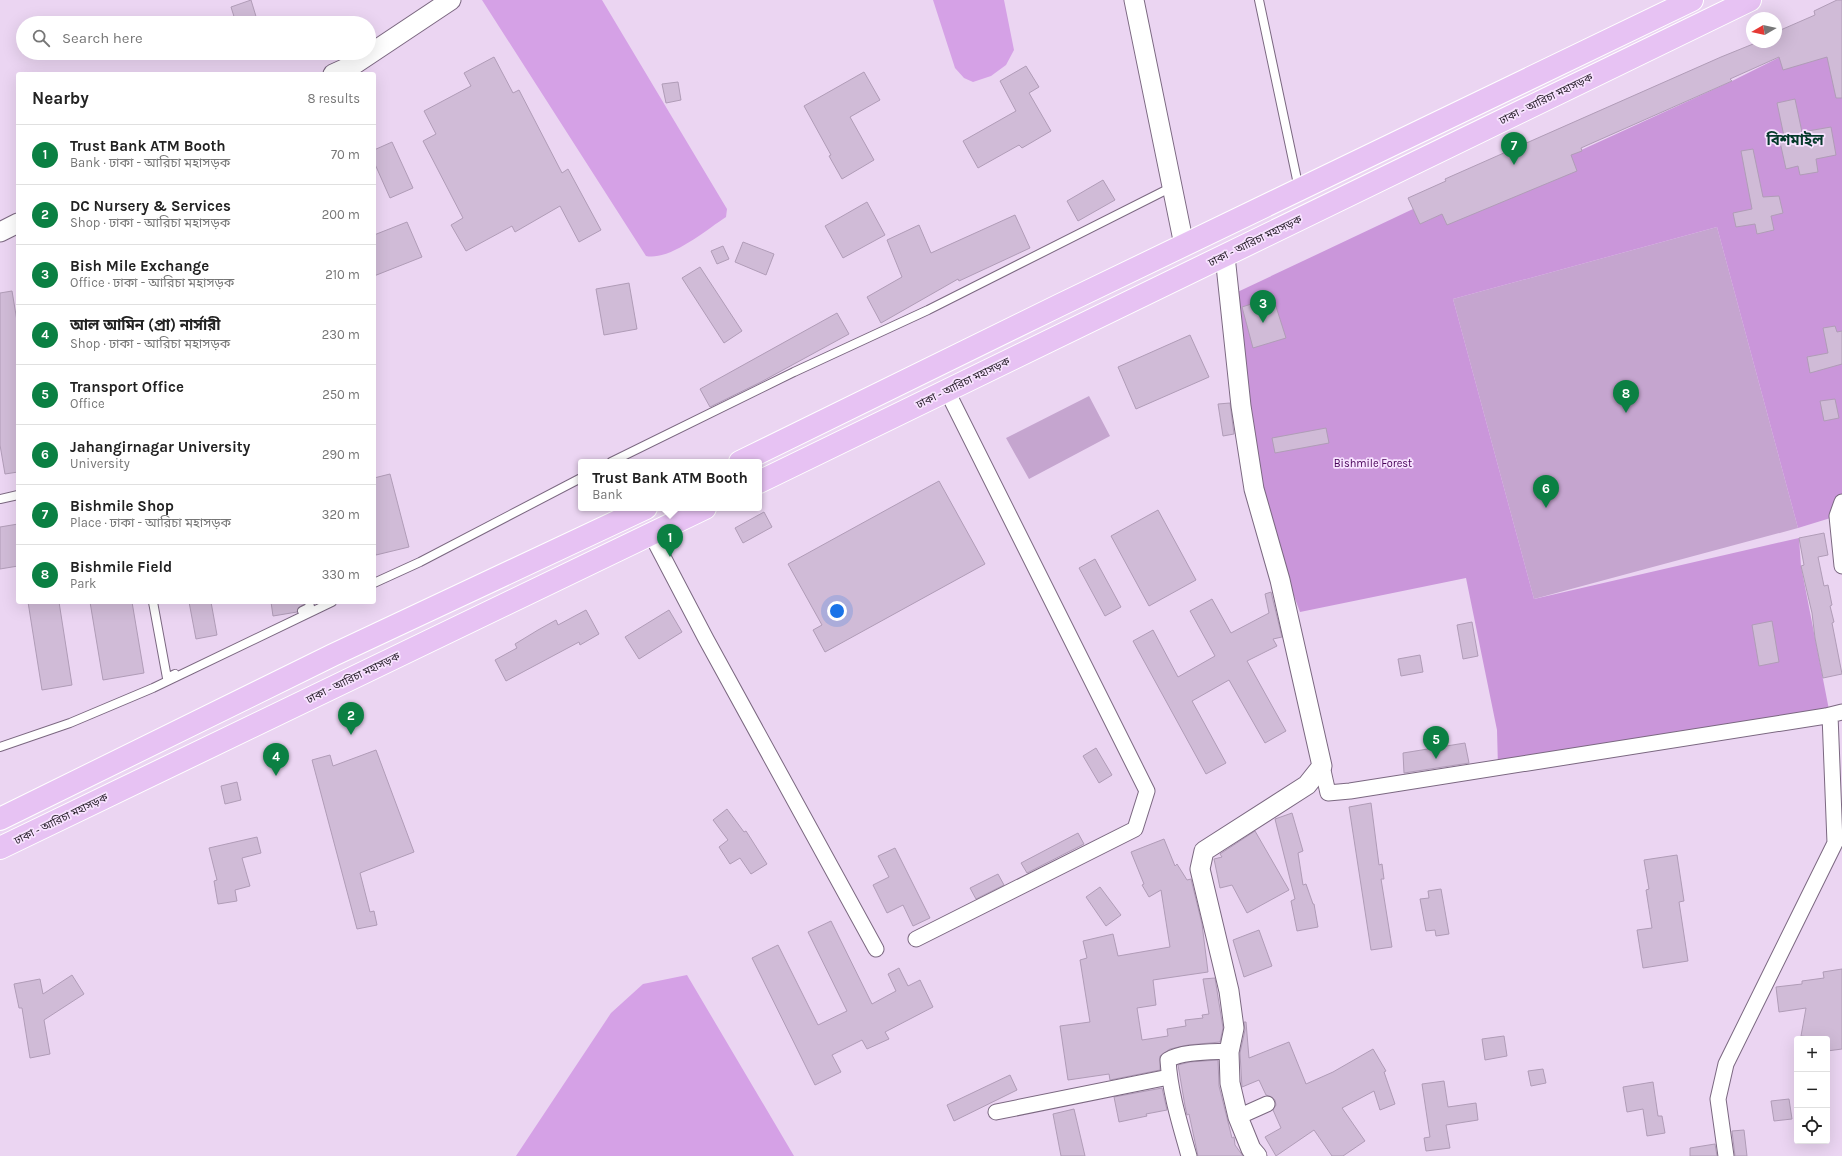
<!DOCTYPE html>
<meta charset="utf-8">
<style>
:root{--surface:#fff;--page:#f6f6f6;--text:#222;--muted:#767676;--line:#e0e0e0;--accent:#0b8043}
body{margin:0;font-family:Karla,"Noto Sans Bengali",sans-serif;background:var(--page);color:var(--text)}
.controls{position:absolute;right:12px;bottom:12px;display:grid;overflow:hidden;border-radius:4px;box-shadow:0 4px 16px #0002}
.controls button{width:36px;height:36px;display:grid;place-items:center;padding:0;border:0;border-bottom:1px solid var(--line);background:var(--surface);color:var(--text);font:20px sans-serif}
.compass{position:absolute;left:1746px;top:12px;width:36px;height:36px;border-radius:50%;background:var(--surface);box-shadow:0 4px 16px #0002;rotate:261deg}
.you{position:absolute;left:837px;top:611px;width:14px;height:14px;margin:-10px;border:3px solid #fff;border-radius:50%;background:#1a73e8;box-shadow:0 0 0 6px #1a73e833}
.badge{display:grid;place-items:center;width:26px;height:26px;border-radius:50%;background:var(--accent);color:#fff;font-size:13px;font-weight:700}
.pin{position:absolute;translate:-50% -33px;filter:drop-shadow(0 1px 2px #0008)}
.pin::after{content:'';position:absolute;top:21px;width:14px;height:12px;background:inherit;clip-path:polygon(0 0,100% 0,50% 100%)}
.popup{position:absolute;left:578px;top:459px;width:184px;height:52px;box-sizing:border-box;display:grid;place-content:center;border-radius:4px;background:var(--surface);filter:drop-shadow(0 1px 3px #0005);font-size:13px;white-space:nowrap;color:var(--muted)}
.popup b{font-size:15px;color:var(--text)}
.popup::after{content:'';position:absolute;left:50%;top:100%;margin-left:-8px;border:8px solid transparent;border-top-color:var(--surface)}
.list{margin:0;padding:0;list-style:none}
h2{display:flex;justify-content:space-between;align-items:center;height:52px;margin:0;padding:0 16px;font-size:17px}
h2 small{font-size:13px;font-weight:400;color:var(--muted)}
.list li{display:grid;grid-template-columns:26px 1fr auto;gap:12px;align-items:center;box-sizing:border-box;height:60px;padding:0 16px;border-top:1px solid var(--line)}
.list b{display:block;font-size:15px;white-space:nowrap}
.list p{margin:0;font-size:13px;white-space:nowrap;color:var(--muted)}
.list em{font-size:13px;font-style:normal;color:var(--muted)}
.icon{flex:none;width:22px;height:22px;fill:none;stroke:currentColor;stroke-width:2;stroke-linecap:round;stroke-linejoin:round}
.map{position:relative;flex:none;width:1842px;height:1156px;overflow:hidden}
.search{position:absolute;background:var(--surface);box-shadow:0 4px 16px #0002;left:16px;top:16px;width:360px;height:44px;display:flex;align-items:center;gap:10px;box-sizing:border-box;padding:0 14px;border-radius:22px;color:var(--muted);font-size:15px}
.panel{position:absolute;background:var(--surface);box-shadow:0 4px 16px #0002;left:16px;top:72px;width:360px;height:532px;border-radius:4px}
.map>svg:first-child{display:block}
.green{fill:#c5a5cf}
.forest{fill:#ca96da}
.water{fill:#d5a1e6}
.building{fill:#d0bbd7;stroke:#b09cb7}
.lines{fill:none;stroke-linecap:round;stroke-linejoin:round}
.service-casing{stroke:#7b6881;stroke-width:10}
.minor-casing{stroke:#7b6881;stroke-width:17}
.tertiary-casing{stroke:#7b6881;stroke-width:21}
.trunk-casing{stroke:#fff;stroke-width:24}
.service{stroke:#fff;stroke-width:8}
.minor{stroke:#fff;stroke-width:15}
.tertiary{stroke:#fff;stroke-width:19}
.trunk{stroke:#e7c2f3;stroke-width:22}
.labels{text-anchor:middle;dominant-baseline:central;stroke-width:3.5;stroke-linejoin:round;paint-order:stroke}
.street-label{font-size:11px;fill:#241d27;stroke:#f8e3ff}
.park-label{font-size:11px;fill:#460057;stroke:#f8e3ff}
.district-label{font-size:15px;font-weight:bold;fill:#04392a;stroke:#f8e3ff}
</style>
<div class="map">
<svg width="1842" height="1156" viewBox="0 0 1842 1156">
<rect width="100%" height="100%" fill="#ebd5f2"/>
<path class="green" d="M 1717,227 L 1798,528 L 1534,599 L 1453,299 Z
M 1089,396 L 1110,436 L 1029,479 L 1006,438 Z"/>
<path class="forest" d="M 1842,26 L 1842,566 L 1837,516 L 1798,528 L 1717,227 L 1453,299 L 1534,599 L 1799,538 L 1801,566 L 1830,715 L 1498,767 L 1497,730 L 1466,578 L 1300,612 L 1254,489 L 1229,296 L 1413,209 L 1420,224 L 1732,81 Z"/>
<path class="water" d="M 482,0 L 602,0 L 727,209 L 726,217 C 706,230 670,261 646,256 Z
M 933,0 L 1004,0 L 1014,50 L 1006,65 L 991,76 L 973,82 L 964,78 L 955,68 Z
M 687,975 L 794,1156 L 516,1156 L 611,1013 L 643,984 Z"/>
<path class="building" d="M 251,0 L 258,23 L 236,23 L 231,7 Z
M 1837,0 L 1842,0 L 1842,98 L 1836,98 L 1827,57 L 1783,70 L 1779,57 L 1730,79 L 1732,81 L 1581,148 L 1582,151 L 1571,155 L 1577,171 L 1447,225 L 1442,214 L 1420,224 L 1408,198 L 1446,181 L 1445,179 L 1721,57 L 1758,42 L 1776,42 L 1776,32 L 1815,15 L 1814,11 Z
M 494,57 L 513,93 L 519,90 L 562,173 L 568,169 L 601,230 L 579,242 L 560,206 L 515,232 L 512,226 L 466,251 L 451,225 L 463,218 L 423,141 L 436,134 L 424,111 L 471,86 L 464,73 Z
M 1026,66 L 1039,87 L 1029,93 L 1051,131 L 1022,148 L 1019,145 L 978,168 L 963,141 L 1016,111 L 1000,81 Z
M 864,72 L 880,100 L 850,117 L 874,160 L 842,179 L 829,156 L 831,155 L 804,106 Z
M 678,82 L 681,100 L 666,103 L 662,84 Z
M 1795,99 L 1802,132 L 1831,127 L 1836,155 L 1816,159 L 1818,172 L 1800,175 L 1798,166 L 1786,169 L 1780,142 L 1785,141 L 1777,103 Z
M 392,142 L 413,188 L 390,198 L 374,162 L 374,150 Z
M 1753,149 L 1763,197 L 1779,196 L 1783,213 L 1771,216 L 1774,230 L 1757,234 L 1755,224 L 1736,227 L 1733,213 L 1752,209 L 1741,151 Z
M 1103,180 L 1115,200 L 1078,221 L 1067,201 Z
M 867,202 L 885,235 L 843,258 L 825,226 Z
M 1015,215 L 1030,248 L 959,281 L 958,279 L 881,323 L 867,297 L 902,277 L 887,240 L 919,225 L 931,253 Z
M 407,222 L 422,257 L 374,276 L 374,235 Z
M 743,242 L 774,254 L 766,275 L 735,262 Z
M 723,246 L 729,259 L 717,264 L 711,251 Z
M 700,267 L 742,331 L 724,343 L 682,278 Z
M 629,283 L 637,329 L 604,335 L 596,289 Z
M 12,291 L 18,327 L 18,472 L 5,474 L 0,445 L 0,293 Z
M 1273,297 L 1286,338 L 1253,348 L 1242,307 Z
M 837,313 L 849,334 L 761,382 L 710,407 L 700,389 Z
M 1835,326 L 1837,332 L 1842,331 L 1842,364 L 1810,373 L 1807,357 L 1828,353 L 1823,328 Z
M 1190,335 L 1209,377 L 1136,409 L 1118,367 Z
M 1835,399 L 1839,418 L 1824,421 L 1820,401 Z
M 1230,403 L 1234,434 L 1223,436 L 1218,404 Z
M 1326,428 L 1329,443 L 1275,453 L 1272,438 Z
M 390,474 L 409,547 L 376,555 L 374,548 L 374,478 Z
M 939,481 L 985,564 L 825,652 L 813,630 L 822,625 L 788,564 Z
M 1158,510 L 1196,580 L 1149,606 L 1111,536 Z
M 764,512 L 772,527 L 743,543 L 735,528 Z
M 18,524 L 18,566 L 0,569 L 0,527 Z
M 1824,533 L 1828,555 L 1818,557 L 1824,586 L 1828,585 L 1832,605 L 1830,606 L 1834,622 L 1832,623 L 1842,674 L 1823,678 L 1815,638 L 1812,613 L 1801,566 L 1804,565 L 1799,538 Z
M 1095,559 L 1121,607 L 1105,616 L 1079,568 Z
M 1271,592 L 1282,637 L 1273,639 L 1277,646 L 1247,661 L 1286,731 L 1265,743 L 1229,680 L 1192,701 L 1226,763 L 1206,774 L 1133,641 L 1153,630 L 1178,677 L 1215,656 L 1190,611 L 1212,599 L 1231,633 L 1269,613 L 1265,594 Z
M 28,602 L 59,602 L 72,685 L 42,690 Z
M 90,602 L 132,602 L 144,673 L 103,680 Z
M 189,602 L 211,602 L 217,635 L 196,639 Z
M 271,602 L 304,602 L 304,604 L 298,608 L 297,612 L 273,616 Z
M 586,610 L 599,634 L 580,645 L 579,642 L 506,681 L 495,660 L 517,648 L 515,644 L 538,630 L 556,620 L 558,625 Z
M 669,610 L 682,632 L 639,659 L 625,637 Z
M 1772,621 L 1779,662 L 1759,666 L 1752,625 Z
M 1472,622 L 1478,656 L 1463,659 L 1457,625 Z
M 1420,655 L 1423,672 L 1401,676 L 1398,659 Z
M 1465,743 L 1469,763 L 1404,773 L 1403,753 Z
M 1096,748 L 1112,775 L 1099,783 L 1083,756 Z
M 376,750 L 414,852 L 360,873 L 370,912 L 374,911 L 377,925 L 357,929 L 312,760 L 330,755 L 333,766 Z
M 237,782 L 241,800 L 225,804 L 221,786 Z
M 1371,803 L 1379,865 L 1382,864 L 1384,879 L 1381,879 L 1392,947 L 1371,950 L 1349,807 Z
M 727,809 L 744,832 L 746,831 L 767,864 L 751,874 L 740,858 L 730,864 L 719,847 L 728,840 L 713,820 Z
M 1292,813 L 1303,851 L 1298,853 L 1303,885 L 1306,884 L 1313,904 L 1314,904 L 1318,927 L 1297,931 L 1291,901 L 1295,899 L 1275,819 Z
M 1255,831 L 1289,890 L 1247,913 L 1232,885 L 1220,888 L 1214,859 L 1222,857 L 1220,854 Z
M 1078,833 L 1084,844 L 1027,873 L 1021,863 Z
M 257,837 L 261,853 L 242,858 L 250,886 L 235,890 L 237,901 L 218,904 L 214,881 L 217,880 L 209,848 Z
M 1164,839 L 1175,866 L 1177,864 L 1187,880 L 1191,879 L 1202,924 L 1208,972 L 1153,980 L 1156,1005 L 1137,1008 L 1142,1040 L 1168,1036 L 1167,1029 L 1186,1026 L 1185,1020 L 1203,1018 L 1202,1015 L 1209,1014 L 1203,979 L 1215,978 L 1223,1028 L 1220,1042 L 1188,1045 L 1170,1049 L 1160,1056 L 1160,1070 L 1110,1080 L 1109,1074 L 1068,1080 L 1060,1026 L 1090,1022 L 1080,960 L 1087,958 L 1083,941 L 1113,934 L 1118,956 L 1170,947 L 1161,890 L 1149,897 L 1142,885 L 1144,884 L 1131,852 Z
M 895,848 L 930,918 L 913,926 L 903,905 L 887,913 L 873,885 L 889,877 L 878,856 Z
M 1677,855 L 1684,901 L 1679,902 L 1688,961 L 1643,968 L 1637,930 L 1652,928 L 1646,890 L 1649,889 L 1644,860 Z
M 998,874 L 1004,885 L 976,899 L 970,888 Z
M 1100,887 L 1121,915 L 1106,926 L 1086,897 Z
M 1441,889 L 1449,934 L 1436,936 L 1435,930 L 1426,931 L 1420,899 L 1429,898 L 1428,891 Z
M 831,921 L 872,1004 L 896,991 L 888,974 L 899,968 L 908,986 L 920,980 L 933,1007 L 885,1032 L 889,1039 L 867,1049 L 862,1040 L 832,1055 L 841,1072 L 815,1085 L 752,958 L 778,945 L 818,1025 L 847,1011 L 808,932 Z
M 1259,930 L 1272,966 L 1244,977 L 1233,940 Z
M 1842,969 L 1842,1049 L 1827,1051 L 1827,1039 L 1801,1036 L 1806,1008 L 1779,1012 L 1776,987 L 1802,984 L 1802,981 L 1824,978 L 1823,972 Z
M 72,975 L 84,994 L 44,1020 L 50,1054 L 30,1058 L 22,1008 L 19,1008 L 14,984 L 40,979 L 43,994 Z
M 1244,1022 L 1246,1022 L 1249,1058 L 1289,1042 L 1306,1084 L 1333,1072 L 1373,1049 L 1386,1071 L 1384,1072 L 1395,1104 L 1380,1110 L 1374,1091 L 1342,1108 L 1365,1141 L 1343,1156 L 1332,1156 L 1314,1130 L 1276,1156 L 1265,1137 L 1281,1128 L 1273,1110 L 1276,1105 L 1275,1100 L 1272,1097 L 1266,1095 L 1259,1080 L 1242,1087 L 1240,1053 L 1245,1030 Z
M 1504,1036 L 1507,1056 L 1485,1060 L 1482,1039 Z
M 1218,1060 L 1219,1086 L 1232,1138 L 1234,1137 L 1235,1145 L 1243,1156 L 1198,1156 L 1189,1114 L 1187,1115 L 1185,1106 L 1178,1065 L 1190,1062 Z
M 1543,1069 L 1546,1083 L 1531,1086 L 1528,1071 Z
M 1010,1075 L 1017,1090 L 954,1121 L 947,1105 Z
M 1444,1081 L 1448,1107 L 1476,1103 L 1478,1120 L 1446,1125 L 1450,1148 L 1426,1151 L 1424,1138 L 1430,1137 L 1422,1084 Z
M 1653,1082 L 1658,1116 L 1662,1116 L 1665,1133 L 1647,1136 L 1643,1109 L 1627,1112 L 1623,1087 Z
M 1162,1088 L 1167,1110 L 1146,1114 L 1147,1116 L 1119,1122 L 1114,1097 Z
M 1789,1099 L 1792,1119 L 1774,1121 L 1771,1101 Z
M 1074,1109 L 1085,1156 L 1061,1156 L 1053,1114 Z
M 1744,1130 L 1747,1156 L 1735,1156 L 1732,1131 Z
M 1715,1144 L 1717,1156 L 1690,1156 L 1690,1148 Z"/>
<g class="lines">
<g class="service-casing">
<path id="service" d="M 1259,0 L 1299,189
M 611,462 L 794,372 L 928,310 L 1172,187
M 0,499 L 18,495
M 374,583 L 420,562 L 581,478
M 153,602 L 167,678 L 175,674
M 302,611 L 310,607 L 309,602
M 0,747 L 70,723 L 153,688 L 332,602"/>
</g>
<g class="minor-casing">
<path id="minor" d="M 1842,502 L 1837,516 L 1842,566
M 651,534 L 706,639 L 876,949
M 1322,766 L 1328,793 L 1350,791 L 1826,716 L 1842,712
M 916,939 L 1135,829 L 1147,791 L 947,391
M 996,1112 L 1169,1077
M 1238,1117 L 1267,1104
M 1189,1156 C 1180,1124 1170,1093 1168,1060 C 1181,1051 1213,1052 1230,1051
M 1726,1156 L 1718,1099 L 1726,1064 L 1835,843 L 1830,715"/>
</g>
<g class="tertiary-casing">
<path id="tertiary" d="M 1134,0 L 1184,245
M 333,74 L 355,64 L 451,0
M 0,232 L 18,223
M 1225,256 L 1241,406 L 1254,489 L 1280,580 L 1322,766 L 1307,785 L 1204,851 L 1200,869 L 1229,991 L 1234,1028 L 1229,1052 L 1230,1083 L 1238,1117 L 1251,1149 L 1257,1156"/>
</g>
<g class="trunk-casing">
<path id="trunk" d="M 740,462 L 1060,305 L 1692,0
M 759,482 L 1750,0
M 0,819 L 333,655 L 646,508
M 0,848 L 705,508"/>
</g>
<use href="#service" class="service"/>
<use href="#minor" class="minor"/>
<use href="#tertiary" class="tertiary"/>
<use href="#trunk" class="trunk"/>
</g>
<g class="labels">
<g class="street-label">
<text transform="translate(1546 99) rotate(-26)">ঢাকা - আরিচা মহাসড়ক</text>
<text transform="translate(1255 241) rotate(-26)">ঢাকা - আরিচা মহাসড়ক</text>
<text transform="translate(963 383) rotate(-26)">ঢাকা - আরিচা মহাসড়ক</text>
<text transform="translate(353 678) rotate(-26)">ঢাকা - আরিচা মহাসড়ক</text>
<text transform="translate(61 819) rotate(-26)">ঢাকা - আরিচা মহাসড়ক</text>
</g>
<g class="park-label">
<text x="1373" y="463">Bishmile Forest</text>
</g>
<g class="district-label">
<text x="1795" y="140">বিশমাইল</text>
</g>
</g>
</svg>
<div class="controls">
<button>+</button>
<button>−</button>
<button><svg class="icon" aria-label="locate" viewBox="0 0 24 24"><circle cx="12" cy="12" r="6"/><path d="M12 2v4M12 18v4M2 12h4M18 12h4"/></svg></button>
</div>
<svg class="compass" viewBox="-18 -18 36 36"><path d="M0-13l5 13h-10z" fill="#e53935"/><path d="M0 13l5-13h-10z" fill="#767676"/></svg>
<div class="you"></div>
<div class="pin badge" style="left:670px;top:557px">1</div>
<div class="popup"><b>Trust Bank ATM Booth</b>Bank</div>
<div class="pin badge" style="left:351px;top:735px">2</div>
<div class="pin badge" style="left:1263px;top:323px">3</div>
<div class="pin badge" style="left:276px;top:776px">4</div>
<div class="pin badge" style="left:1436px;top:759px">5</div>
<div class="pin badge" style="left:1546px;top:508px">6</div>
<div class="pin badge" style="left:1514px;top:165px">7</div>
<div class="pin badge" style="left:1626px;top:413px">8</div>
<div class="search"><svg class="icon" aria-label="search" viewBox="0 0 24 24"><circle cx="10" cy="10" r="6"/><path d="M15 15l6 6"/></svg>Search here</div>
<section class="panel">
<h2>Nearby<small>8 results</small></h2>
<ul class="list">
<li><span class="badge">1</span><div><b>Trust Bank ATM Booth</b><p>Bank · ঢাকা - আরিচা মহাসড়ক</p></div><em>70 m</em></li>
<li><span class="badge">2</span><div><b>DC Nursery &amp; Services</b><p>Shop · ঢাকা - আরিচা মহাসড়ক</p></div><em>200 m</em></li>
<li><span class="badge">3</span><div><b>Bish Mile Exchange</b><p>Office · ঢাকা - আরিচা মহাসড়ক</p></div><em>210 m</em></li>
<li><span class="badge">4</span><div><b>আল আমিন (প্রা) নার্সারী</b><p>Shop · ঢাকা - আরিচা মহাসড়ক</p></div><em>230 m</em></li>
<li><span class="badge">5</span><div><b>Transport Office</b><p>Office</p></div><em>250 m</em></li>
<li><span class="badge">6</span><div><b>Jahangirnagar University</b><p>University</p></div><em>290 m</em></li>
<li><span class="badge">7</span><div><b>Bishmile Shop</b><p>Place · ঢাকা - আরিচা মহাসড়ক</p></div><em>320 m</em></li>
<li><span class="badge">8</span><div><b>Bishmile Field</b><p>Park</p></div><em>330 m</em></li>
</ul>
</section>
</div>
